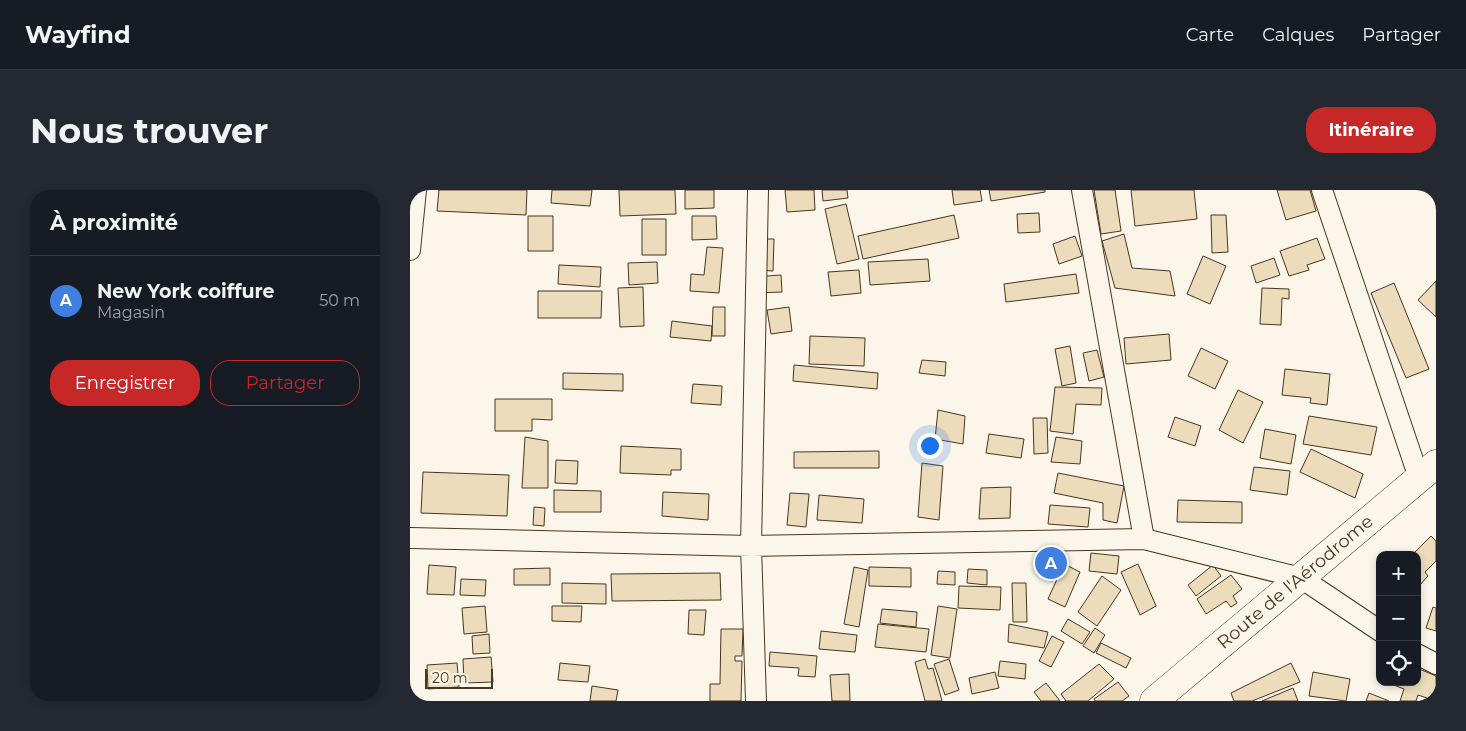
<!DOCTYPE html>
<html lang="fr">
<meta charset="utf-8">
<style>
:root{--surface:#171b24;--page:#242831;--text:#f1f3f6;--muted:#9ea1a6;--line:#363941;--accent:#c62828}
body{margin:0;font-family:Montserrat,sans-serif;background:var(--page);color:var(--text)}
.controls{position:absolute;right:15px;bottom:15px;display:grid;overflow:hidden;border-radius:10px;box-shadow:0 2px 8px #0003}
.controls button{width:45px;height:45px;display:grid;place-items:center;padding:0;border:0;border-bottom:1px solid var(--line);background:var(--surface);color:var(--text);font:25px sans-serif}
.scale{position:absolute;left:15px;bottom:12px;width:68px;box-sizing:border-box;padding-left:5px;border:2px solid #4a3520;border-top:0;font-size:14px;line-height:18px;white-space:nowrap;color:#4a3520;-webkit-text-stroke:4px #fbf6e9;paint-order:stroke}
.you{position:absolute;left:519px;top:255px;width:18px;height:18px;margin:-12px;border:4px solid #fff;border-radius:50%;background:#1a73e8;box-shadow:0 0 0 8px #1a73e833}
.badge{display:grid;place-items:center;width:32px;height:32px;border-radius:50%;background:var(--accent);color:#fff;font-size:16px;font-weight:700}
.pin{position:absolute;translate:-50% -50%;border:2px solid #fff;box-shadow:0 1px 5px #0006}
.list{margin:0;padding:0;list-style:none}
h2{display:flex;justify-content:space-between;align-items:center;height:65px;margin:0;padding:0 20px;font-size:21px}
h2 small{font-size:16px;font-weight:400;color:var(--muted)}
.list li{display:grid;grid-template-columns:32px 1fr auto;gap:15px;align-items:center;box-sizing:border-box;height:90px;padding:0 20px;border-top:1px solid var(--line)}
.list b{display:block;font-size:19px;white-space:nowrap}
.list p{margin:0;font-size:16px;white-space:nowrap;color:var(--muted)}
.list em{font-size:16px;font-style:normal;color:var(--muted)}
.actions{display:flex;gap:10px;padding:15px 20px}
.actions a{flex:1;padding:11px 0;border:1px solid var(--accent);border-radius:20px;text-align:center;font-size:18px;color:var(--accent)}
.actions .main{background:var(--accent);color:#fff}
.icon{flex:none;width:28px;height:28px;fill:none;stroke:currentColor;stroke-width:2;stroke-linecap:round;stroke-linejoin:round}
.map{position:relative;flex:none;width:1026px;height:511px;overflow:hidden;border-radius:20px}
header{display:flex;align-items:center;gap:30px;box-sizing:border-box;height:70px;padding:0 25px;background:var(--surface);border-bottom:1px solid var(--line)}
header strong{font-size:24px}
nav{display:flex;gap:28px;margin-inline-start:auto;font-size:18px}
.intro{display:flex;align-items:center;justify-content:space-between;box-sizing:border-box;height:120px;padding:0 30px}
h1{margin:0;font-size:35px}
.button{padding:12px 22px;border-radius:20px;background:var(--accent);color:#fff;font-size:18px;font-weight:700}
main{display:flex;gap:30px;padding:0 30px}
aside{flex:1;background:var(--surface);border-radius:20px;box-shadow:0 2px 8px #0003}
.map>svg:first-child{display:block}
.building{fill:#ecdcbc;stroke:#4a3520}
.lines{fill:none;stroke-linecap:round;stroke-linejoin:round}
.street-casing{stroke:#4a3520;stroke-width:22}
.secondary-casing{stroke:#4a3520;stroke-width:29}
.street{stroke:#fbf6e9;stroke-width:20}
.secondary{stroke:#fbf6e9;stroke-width:28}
.labels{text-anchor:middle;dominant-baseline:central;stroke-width:4;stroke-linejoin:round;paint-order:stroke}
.street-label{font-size:18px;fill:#4a3520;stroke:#fbf6e9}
</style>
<header>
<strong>Wayfind</strong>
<nav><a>Carte</a><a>Calques</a><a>Partager</a></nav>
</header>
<div class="intro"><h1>Nous trouver</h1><a class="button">Itinéraire</a></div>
<main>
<aside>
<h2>À proximité<small></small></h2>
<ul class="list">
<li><span class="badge" style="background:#3f7fe0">A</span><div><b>New York coiffure</b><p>Magasin</p></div><em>50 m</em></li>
</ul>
<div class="actions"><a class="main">Enregistrer</a><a>Partager</a></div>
</aside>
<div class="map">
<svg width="1026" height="511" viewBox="0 0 1026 511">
<rect width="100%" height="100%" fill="#fbf6e9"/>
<path class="building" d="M 29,0 L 117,0 L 116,25 L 27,21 Z
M 142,0 L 182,0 L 180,16 L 141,13 Z
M 209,0 L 265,0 L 266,24 L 210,26 Z
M 275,0 L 304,0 L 304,18 L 275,19 Z
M 375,0 L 404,0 L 405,20 L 377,22 Z
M 412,0 L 437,0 L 438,8 L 413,11 Z
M 542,0 L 570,0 L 572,11 L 544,15 Z
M 579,0 L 635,0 L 635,2 L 581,11 Z
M 684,0 L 705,0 L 711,41 L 691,44 Z
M 721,0 L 784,0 L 787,29 L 725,36 Z
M 867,0 L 900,0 L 906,21 L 876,30 Z
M 436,14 L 449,69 L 427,74 L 415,19 Z
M 629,23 L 630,42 L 608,43 L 607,24 Z
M 544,25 L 549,48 L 453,69 L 448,46 Z
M 801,25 L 816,25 L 818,62 L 802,63 Z
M 118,26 L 143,26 L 143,61 L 118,61 Z
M 282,26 L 306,26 L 307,49 L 282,50 Z
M 232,29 L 256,29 L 256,65 L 232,65 Z
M 714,44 L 722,78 L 760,81 L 765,106 L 705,98 L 692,51 Z
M 665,46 L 672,66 L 649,74 L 643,54 Z
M 907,48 L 915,69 L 897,75 L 899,80 L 879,86 L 870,61 Z
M 349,49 L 364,49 L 363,81 L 348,80 Z
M 297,57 L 313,58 L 309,103 L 280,101 L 281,84 L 294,85 Z
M 793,66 L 816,76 L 800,114 L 777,104 Z
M 864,68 L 870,85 L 846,93 L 841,76 Z
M 518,69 L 520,91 L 460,95 L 458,72 Z
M 247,72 L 248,93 L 219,95 L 218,73 Z
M 149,75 L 191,77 L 190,97 L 148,94 Z
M 449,80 L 451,103 L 421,106 L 418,82 Z
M 666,84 L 669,103 L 596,112 L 594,94 Z
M 371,85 L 372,102 L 344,103 L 343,87 Z
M 1026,91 L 1026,127 L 1008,110 Z
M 984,93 L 1019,179 L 996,188 L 961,103 Z
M 233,97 L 234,136 L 210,137 L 208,98 Z
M 852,98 L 879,99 L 879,109 L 872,108 L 871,135 L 850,134 Z
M 128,101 L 192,101 L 191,128 L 128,128 Z
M 303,117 L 315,117 L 315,146 L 302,146 Z
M 379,117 L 382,141 L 361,144 L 357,120 Z
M 262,131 L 302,136 L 301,151 L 260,147 Z
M 759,144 L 761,170 L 716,174 L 714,148 Z
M 400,146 L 455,148 L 454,176 L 399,174 Z
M 660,156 L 666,193 L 652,196 L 645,159 Z
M 791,158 L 818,171 L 805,199 L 778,186 Z
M 687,160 L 694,187 L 679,191 L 673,163 Z
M 512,170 L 536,172 L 535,186 L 509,183 Z
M 384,175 L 468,183 L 467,199 L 383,191 Z
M 875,179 L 920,184 L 917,215 L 900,213 L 901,208 L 872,205 Z
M 153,183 L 213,184 L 213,201 L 153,199 Z
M 283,194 L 312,196 L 311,215 L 281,213 Z
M 645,197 L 692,198 L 691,215 L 666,214 L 663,244 L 640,241 Z
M 828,200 L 853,212 L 833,253 L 809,240 Z
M 85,209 L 142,209 L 142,230 L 122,229 L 122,241 L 85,241 Z
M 528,220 L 555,226 L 553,254 L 525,249 Z
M 899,226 L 967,237 L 961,265 L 893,254 Z
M 765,227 L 791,236 L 785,256 L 758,247 Z
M 623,228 L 637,228 L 638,263 L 624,264 Z
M 855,239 L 886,245 L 881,274 L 850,268 Z
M 579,244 L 614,249 L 611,268 L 576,263 Z
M 115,247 L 138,251 L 138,298 L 112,298 Z
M 646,247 L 672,251 L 670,274 L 641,272 Z
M 211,256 L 271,259 L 271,280 L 261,280 L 261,285 L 210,283 Z
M 901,259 L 953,284 L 945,308 L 890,282 Z
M 469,261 L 469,278 L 384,278 L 384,262 Z
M 146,270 L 168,271 L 167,294 L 145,293 Z
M 512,273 L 533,276 L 529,330 L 508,327 Z
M 844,277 L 880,281 L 877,305 L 840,300 Z
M 13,282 L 99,285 L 97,326 L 11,323 Z
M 648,283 L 714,296 L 707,333 L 693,330 L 693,313 L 644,303 Z
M 601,297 L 600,328 L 569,329 L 571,298 Z
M 144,300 L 191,301 L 191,322 L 144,322 Z
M 253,302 L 299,304 L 298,330 L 252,326 Z
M 380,303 L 399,304 L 396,337 L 377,335 Z
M 409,305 L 454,309 L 452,333 L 407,330 Z
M 768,310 L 832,312 L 832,333 L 767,332 Z
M 640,315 L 680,318 L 678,337 L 638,334 Z
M 124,317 L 135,318 L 134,336 L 123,335 Z
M 1021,346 L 1026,351 L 1026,371 L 1015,382 L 1018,386 L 1009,396 L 1007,394 L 1007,365 L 1002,365 Z
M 681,363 L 709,366 L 707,384 L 679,381 Z
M 654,374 L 670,382 L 655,417 L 638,409 Z
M 728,374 L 746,416 L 730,425 L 711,382 Z
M 19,375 L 46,377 L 44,405 L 17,404 Z
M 803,375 L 811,386 L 786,406 L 778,395 Z
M 444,377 L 458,380 L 449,437 L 434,434 Z
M 459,377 L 501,378 L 501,397 L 459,396 Z
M 140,378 L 140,395 L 104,395 L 104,379 Z
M 558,379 L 577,380 L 577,395 L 557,393 Z
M 528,381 L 545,382 L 545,395 L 527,394 Z
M 310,383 L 311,410 L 202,411 L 201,384 Z
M 821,385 L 832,399 L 823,406 L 827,413 L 821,417 L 816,411 L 796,424 L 787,409 Z
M 692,386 L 711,400 L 687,436 L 668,422 Z
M 51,389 L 76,390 L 75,406 L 50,405 Z
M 152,393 L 196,394 L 196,414 L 152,413 Z
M 602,393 L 616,393 L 617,432 L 603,432 Z
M 549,396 L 591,397 L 590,420 L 548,418 Z
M 75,416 L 77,442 L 54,444 L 52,418 Z
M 142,416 L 172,416 L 171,432 L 142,431 Z
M 528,416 L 547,419 L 540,468 L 521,465 Z
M 1023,417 L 1026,418 L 1026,441 L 1016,438 Z
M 472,419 L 507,422 L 506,437 L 470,433 Z
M 279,420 L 296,420 L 294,445 L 278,444 Z
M 658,429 L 680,442 L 672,454 L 651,441 Z
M 468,434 L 519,439 L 516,462 L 465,457 Z
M 599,434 L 638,442 L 634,458 L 598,452 Z
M 685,438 L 695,445 L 684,463 L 673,456 Z
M 311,439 L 333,439 L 332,466 L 325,466 L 325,471 L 332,471 L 331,511 L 300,511 L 300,494 L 310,494 Z
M 411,441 L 447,445 L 445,462 L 409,459 Z
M 79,444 L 80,463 L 63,464 L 62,446 Z
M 642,446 L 654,452 L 641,477 L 629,471 Z
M 691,453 L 721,468 L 716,478 L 686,463 Z
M 360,462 L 407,466 L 405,487 L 388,486 L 389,478 L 359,476 Z
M 81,467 L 83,492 L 54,493 L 53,469 Z
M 515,469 L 518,479 L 523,478 L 532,511 L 515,511 L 505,472 Z
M 539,469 L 549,500 L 535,505 L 524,474 Z
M 590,471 L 616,474 L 615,489 L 588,486 Z
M 47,473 L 49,497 L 18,499 L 17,475 Z
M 150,473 L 180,476 L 178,492 L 148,490 Z
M 881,473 L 890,492 L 842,511 L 824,511 L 821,503 Z
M 689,474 L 704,489 L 678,511 L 656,511 L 651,504 Z
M 1007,478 L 1026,486 L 1026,501 L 1023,510 L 1008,505 L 1006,511 L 990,511 L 994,499 L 976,492 L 1007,492 Z
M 585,482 L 589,498 L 562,504 L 559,488 Z
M 903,482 L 940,489 L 936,511 L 899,506 Z
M 439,484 L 440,511 L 422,511 L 420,485 Z
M 708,492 L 719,506 L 712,511 L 685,511 L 684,509 Z
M 636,493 L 650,511 L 631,511 L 624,502 Z
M 182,496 L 208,500 L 206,511 L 180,511 Z
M 883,498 L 888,511 L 852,511 Z
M 959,503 L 979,511 L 956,511 Z"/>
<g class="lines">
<g class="street-casing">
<path id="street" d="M 672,0 L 734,349
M 912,0 L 1009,288
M 0,60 L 6,0
M 0,348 L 341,356 L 734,349 L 891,388 L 970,441
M 1007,464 L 1026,474
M 346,511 L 341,356 L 348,0"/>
</g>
<g class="secondary-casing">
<path id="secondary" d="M 744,511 L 1026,274"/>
</g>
<use href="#street" class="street"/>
<use href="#secondary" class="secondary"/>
</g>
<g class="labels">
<g class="street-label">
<text transform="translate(885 392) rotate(-40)">Route de l'Aérodrome</text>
</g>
</g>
</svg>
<div class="controls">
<button>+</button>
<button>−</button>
<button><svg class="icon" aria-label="locate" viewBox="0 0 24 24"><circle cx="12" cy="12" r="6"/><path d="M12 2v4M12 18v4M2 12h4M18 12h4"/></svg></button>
</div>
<div class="scale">20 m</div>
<div class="you"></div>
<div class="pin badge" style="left:641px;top:373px;background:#3f7fe0">A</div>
</div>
</main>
